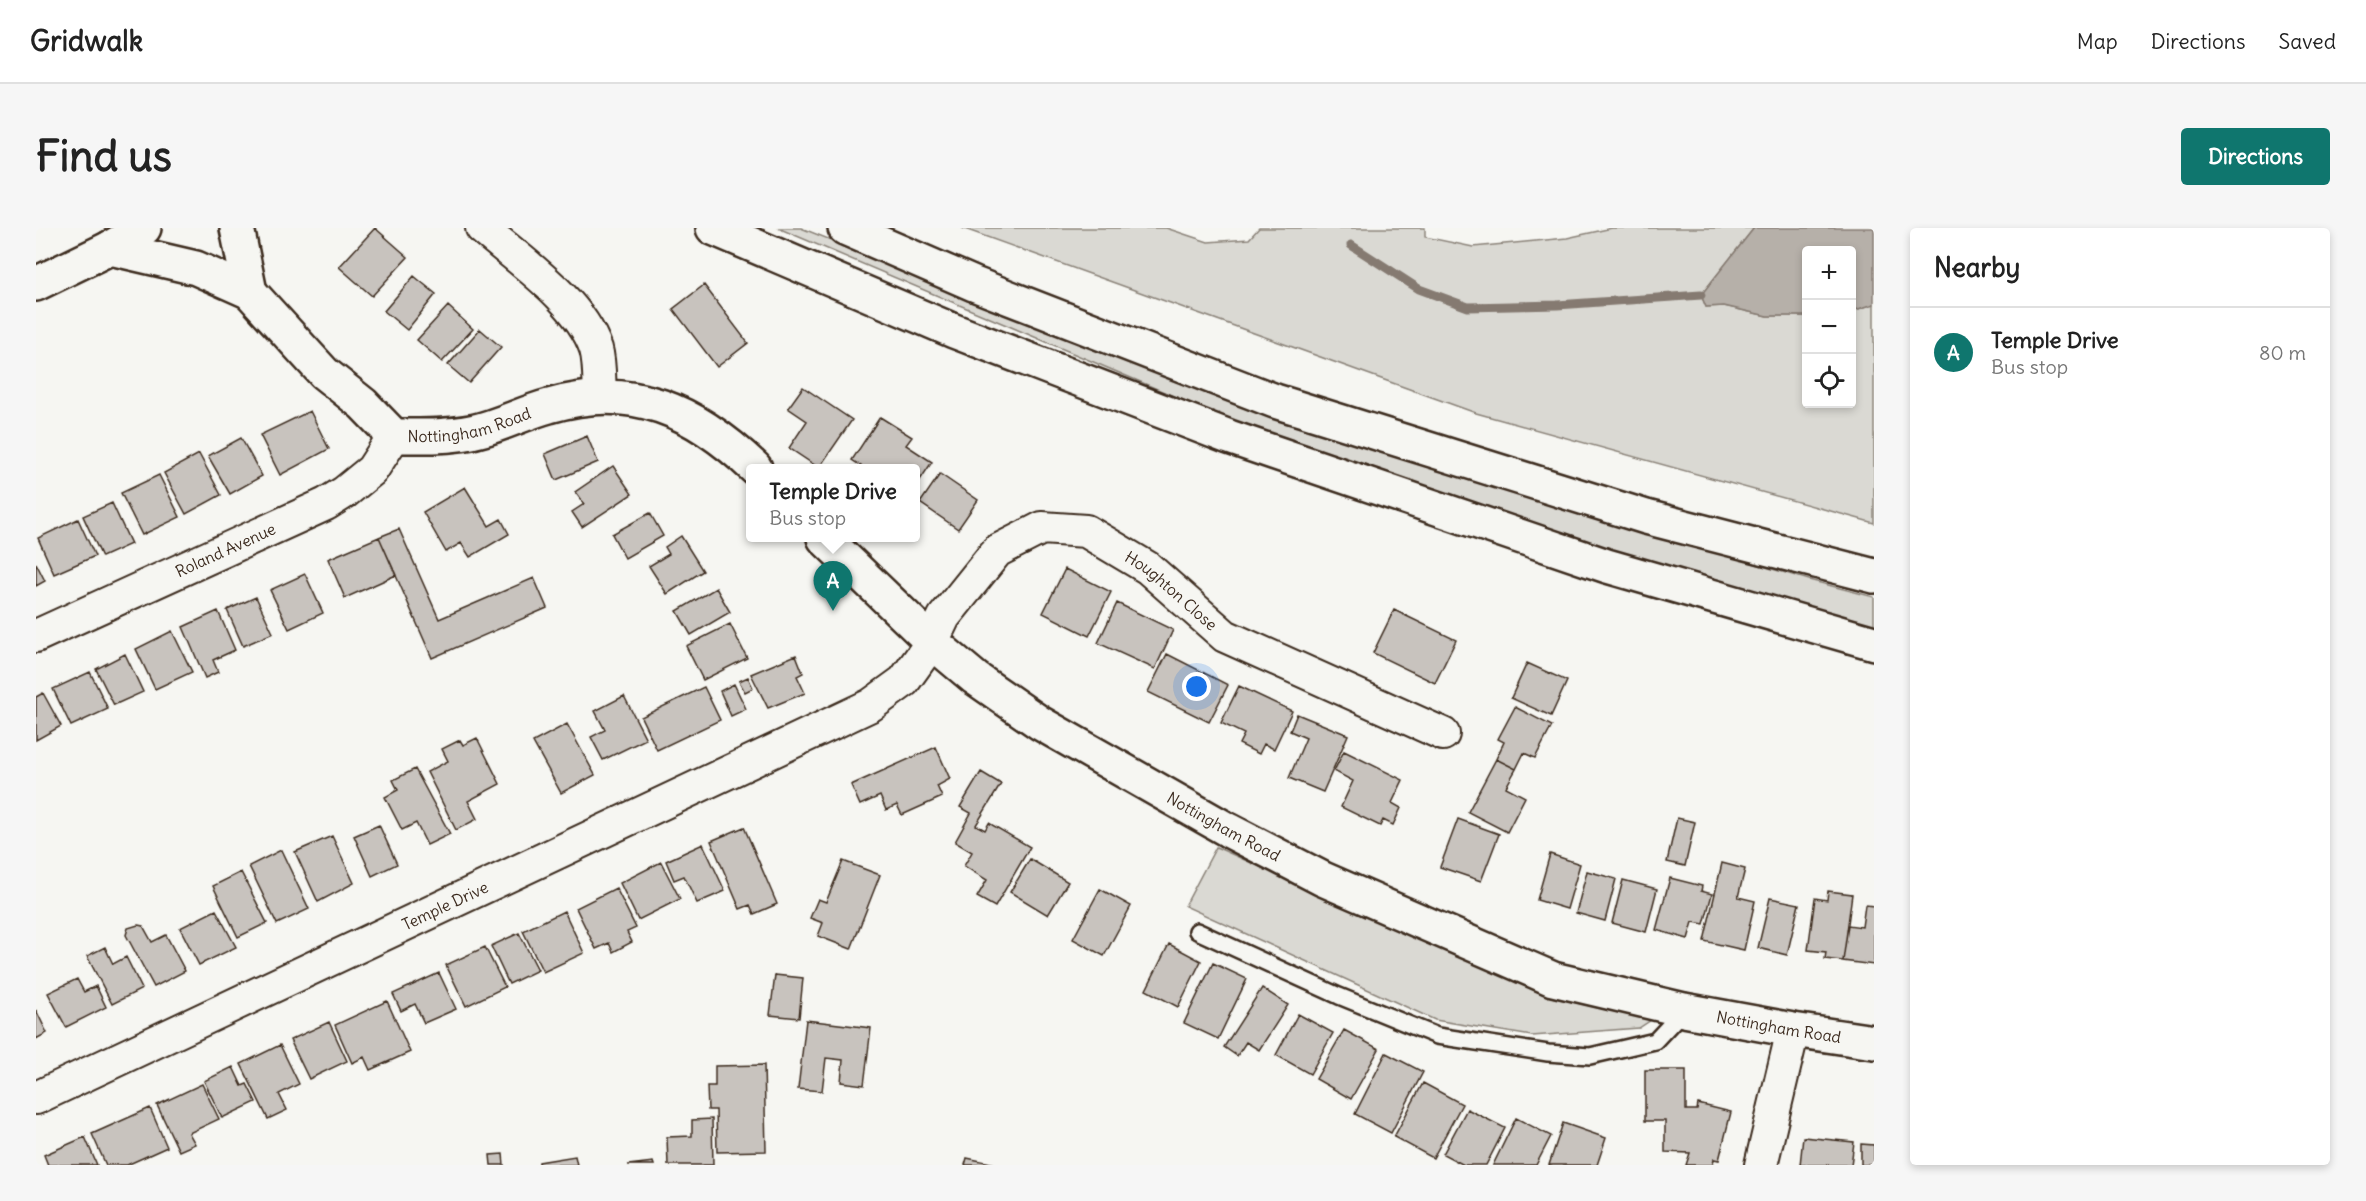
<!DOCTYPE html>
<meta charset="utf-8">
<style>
:root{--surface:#fff;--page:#f6f6f6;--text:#222;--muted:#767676;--line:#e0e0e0;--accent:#0f766e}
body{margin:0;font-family:Delius,sans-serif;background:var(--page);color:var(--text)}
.controls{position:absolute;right:18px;top:18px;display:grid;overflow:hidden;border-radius:6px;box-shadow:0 3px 9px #0003}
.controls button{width:54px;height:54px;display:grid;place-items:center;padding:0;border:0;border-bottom:2px solid var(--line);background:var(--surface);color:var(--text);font:30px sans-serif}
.you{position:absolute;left:1161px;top:459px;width:21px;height:21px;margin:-15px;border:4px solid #fff;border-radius:50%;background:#1a73e8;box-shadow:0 0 0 9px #1a73e833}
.badge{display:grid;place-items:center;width:39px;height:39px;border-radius:50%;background:var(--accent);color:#fff;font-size:20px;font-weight:700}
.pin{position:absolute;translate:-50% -50px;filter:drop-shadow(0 2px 3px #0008)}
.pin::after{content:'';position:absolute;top:32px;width:21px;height:18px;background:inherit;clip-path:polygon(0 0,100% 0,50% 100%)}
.popup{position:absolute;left:710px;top:236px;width:174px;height:78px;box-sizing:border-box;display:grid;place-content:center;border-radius:6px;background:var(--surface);filter:drop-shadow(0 2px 4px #0005);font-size:20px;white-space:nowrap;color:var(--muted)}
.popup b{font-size:22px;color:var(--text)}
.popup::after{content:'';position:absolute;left:50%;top:100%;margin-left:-12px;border:12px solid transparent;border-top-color:var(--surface)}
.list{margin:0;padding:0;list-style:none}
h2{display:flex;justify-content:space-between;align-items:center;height:78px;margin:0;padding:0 24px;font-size:26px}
h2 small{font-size:20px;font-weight:400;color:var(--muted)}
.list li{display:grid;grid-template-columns:39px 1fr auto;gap:18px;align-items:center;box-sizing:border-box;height:90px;padding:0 24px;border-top:2px solid var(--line)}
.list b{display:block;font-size:22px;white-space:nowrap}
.list p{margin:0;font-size:20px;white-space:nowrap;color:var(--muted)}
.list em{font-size:20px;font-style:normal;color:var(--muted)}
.icon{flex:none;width:33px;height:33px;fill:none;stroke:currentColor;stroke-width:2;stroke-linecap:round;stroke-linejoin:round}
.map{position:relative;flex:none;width:1838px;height:937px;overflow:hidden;border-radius:6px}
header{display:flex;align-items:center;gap:36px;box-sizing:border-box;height:84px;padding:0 30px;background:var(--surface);border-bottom:2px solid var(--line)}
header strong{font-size:28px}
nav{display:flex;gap:33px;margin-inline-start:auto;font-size:21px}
.intro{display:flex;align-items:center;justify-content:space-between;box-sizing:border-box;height:144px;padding:0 36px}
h1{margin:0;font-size:42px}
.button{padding:15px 27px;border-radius:6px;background:var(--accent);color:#fff;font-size:21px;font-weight:700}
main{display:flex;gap:36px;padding:0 36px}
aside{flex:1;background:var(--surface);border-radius:6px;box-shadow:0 3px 9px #0003}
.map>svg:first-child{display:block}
.green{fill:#dad9d3;stroke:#8a8278;stroke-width:1.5}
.water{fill:#b6b0a9;stroke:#857a71;stroke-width:1.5}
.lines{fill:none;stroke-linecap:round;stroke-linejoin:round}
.stream{stroke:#857a71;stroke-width:9}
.building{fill:#c8c3be;stroke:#3b2a1e;stroke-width:1.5}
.service-casing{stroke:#3b2a1e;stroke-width:20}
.minor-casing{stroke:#3b2a1e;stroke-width:36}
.tertiary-casing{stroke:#3b2a1e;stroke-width:38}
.trunk-casing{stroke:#3b2a1e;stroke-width:38}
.service{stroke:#f6f6f2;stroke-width:15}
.minor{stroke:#f6f6f2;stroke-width:32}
.tertiary{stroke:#f6f6f2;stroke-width:33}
.trunk{stroke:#f6f6f2;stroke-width:33}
.labels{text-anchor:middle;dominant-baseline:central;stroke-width:6;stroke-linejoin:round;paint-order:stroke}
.street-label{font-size:16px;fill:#3b2a1e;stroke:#f6f6f2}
</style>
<header>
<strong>Gridwalk</strong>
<nav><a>Map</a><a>Directions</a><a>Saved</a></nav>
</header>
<div class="intro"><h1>Find us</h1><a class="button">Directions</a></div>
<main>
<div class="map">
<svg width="1838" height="937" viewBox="0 0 1838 937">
<rect width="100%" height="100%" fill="#f6f6f2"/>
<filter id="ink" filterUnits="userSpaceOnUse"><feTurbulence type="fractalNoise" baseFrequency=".0167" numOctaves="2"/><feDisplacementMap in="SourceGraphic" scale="12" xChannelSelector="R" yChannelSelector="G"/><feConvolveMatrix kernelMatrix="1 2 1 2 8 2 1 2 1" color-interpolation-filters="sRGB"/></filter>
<g filter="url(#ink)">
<path class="green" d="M 742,0 L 765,0 L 987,89 L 1426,247 L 1773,352 L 1838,369 L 1838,401 L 1642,344 L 1220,203 Z
M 926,0 L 1130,0 L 1172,14 L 1213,11 L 1223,0 L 1389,0 L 1389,9 L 1437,19 L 1531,10 L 1576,0 L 1718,0 L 1665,67 L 1670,79 L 1688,78 L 1731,88 L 1770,88 L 1770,176 L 1816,176 L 1816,83 L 1838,76 L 1838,295 L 1440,185 Z
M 1180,619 L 1511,768 L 1615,792 L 1603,800 L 1496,808 L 1399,792 L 1149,678 Z"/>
<path class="water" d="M 1718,0 L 1838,0 L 1838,76 L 1816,83 L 1816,22 L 1770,22 L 1770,88 L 1731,88 L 1688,78 L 1670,79 L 1665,67 Z"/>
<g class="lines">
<path class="stream" d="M 1315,17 L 1383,61 L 1432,79 L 1521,77 L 1665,67"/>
</g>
<path class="building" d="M 339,0 L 372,29 L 336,68 L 303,39 Z
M 378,48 L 400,66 L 371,102 L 348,83 Z
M 668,57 L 712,115 L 681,139 L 637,81 Z
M 412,78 L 437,101 L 406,134 L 381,112 Z
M 444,101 L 465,119 L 433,155 L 412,137 Z
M 767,159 L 816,192 L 783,240 L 753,220 L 771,193 L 752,180 Z
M 274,183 L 293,221 L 244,247 L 224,207 Z
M 844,189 L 876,209 L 870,217 L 896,234 L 880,258 L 880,240 L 828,240 L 816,232 Z
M 551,208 L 562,234 L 520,252 L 509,226 Z
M 205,210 L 226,248 L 194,266 L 172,228 Z
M 163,226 L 185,267 L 150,286 L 128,245 Z
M 577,238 L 596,266 L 546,299 L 536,284 L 548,276 L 539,264 Z
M 904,246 L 942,272 L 922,301 L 884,275 Z
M 123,247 L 144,289 L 106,307 L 85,265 Z
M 429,259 L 453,298 L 465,291 L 473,306 L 434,329 L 425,315 L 410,324 L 387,284 Z
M 76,275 L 95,316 L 66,329 L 47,288 Z
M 614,285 L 627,308 L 589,330 L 576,306 Z
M 42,291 L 59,328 L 18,346 L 2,310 Z
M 363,301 L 403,391 L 498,350 L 511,380 L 396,430 L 343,309 Z
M 645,308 L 667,343 L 631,366 L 613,338 L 633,326 L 629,319 Z
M 343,309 L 360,347 L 309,370 L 292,331 Z
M 0,335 L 9,353 L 0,358 Z
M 1029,341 L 1075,364 L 1053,408 L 1007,385 Z
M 269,346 L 287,385 L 253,401 L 234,362 Z
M 680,360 L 694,384 L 655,407 L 641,383 Z
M 220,369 L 237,405 L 207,418 L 191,382 Z
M 1081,375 L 1137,402 L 1119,441 L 1062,415 Z
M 1358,382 L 1420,412 L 1399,455 L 1337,425 Z
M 182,383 L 199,422 L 177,432 L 182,444 L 169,450 L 147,399 Z
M 694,396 L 711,430 L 667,452 L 650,418 Z
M 136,403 L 156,444 L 119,461 L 100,421 Z
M 89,426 L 107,464 L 78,477 L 60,441 Z
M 1131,426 L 1192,457 L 1173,494 L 1112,464 Z
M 760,427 L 767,445 L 761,448 L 769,465 L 732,480 L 715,446 Z
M 1491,435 L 1531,453 L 1515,488 L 1475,470 Z
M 54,444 L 72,481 L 35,498 L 17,461 Z
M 712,449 L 717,460 L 709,464 L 703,453 Z
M 698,456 L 710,481 L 695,488 L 684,463 Z
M 1203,458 L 1256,483 L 1238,521 L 1228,516 L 1223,526 L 1203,516 L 1208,506 L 1185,495 Z
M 668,459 L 684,492 L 621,522 L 605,489 Z
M 7,465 L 25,498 L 0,512 L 0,469 Z
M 588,468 L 610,511 L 567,532 L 555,509 L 569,502 L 559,483 Z
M 1479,479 L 1516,498 L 1499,530 L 1488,525 L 1480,541 L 1460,531 L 1468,514 L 1462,511 Z
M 1261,486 L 1312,507 L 1287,564 L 1253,550 L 1270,510 L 1254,503 Z
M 531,496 L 559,547 L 525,565 L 497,514 Z
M 441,510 L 464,556 L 432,573 L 441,591 L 420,602 L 391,544 L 412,533 L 406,521 L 424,512 L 427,517 Z
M 900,519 L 914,551 L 901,558 L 906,569 L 866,587 L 861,577 L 850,582 L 844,568 L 824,577 L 815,557 Z
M 1308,523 L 1367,552 L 1356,575 L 1365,580 L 1357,597 L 1347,592 L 1344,598 L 1305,579 L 1317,553 L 1298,543 Z
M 1460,531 L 1480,541 L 1470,559 L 1489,569 L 1471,604 L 1432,584 Z
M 379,541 L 414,606 L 391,617 L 380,595 L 366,602 L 349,569 L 362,562 L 357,552 Z
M 945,544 L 965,556 L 940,597 L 949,602 L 953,595 L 994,619 L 959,679 L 941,669 L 951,652 L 928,638 L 936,624 L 919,614 L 935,585 L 924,579 Z
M 1641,590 L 1659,594 L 1649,638 L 1631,634 Z
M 1422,591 L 1463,606 L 1445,653 L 1404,639 Z
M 343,597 L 361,636 L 336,648 L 318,608 Z
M 708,599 L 741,676 L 718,686 L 714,677 L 704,681 L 675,613 Z
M 296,608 L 318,655 L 282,674 L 259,624 Z
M 667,616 L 689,663 L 661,675 L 648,648 L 638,652 L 630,633 Z
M 245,622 L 273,681 L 241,696 L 213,638 Z
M 1514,626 L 1544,636 L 1531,681 L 1501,672 Z
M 994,631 L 1032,654 L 1012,687 L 974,664 Z
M 807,633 L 844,647 L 815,721 L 782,708 L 787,695 L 774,690 L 782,671 L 790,674 Z
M 625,634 L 644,671 L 602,692 L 584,655 Z
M 1686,635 L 1709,641 L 1702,669 L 1719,673 L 1708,722 L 1668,713 Z
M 1551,643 L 1580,651 L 1569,693 L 1540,685 Z
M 205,644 L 231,695 L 202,709 L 177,658 Z
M 1634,650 L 1666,658 L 1665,663 L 1676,666 L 1668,696 L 1657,694 L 1652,711 L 1620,702 Z
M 1587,652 L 1621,661 L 1610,704 L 1576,695 Z
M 580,660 L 600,700 L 591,704 L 596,714 L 577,724 L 573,715 L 560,721 L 540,680 Z
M 1064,661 L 1095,678 L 1068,728 L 1037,711 Z
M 1792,663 L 1816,666 L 1807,733 L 1789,731 L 1790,724 L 1772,722 L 1779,670 L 1791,672 Z
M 1734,670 L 1763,676 L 1751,727 L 1722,720 Z
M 1829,677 L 1838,678 L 1838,737 L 1807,733 L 1812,697 L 1826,699 Z
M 180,682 L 200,719 L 163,737 L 144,700 Z
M 528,683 L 548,725 L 507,744 L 487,703 Z
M 102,697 L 107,698 L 116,714 L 130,707 L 149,743 L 118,759 L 90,707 L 92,700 Z
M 483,705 L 502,742 L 473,756 L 455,718 Z
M 1133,716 L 1165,733 L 1142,779 L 1110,762 Z
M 69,719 L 77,736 L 90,729 L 106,761 L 76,776 L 51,728 Z
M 449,719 L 469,759 L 430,778 L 410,737 Z
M 1177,735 L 1211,751 L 1182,811 L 1148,795 Z
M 403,745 L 420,781 L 388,795 L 379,776 L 365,783 L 357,766 Z
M 739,747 L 767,750 L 763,790 L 734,787 Z
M 41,751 L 48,764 L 60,758 L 70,779 L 30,799 L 12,765 Z
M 1226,760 L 1252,777 L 1223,822 L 1210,814 L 1201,828 L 1188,819 Z
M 351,773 L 374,824 L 334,842 L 328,829 L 316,835 L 299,797 Z
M 0,782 L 11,805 L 0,811 Z
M 1262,786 L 1297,805 L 1274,846 L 1240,827 Z
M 770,792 L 835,800 L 828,857 L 805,854 L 807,832 L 790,830 L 786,863 L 762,861 Z
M 293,794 L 311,833 L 273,851 L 254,812 Z
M 1308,802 L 1343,821 L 1315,871 L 1280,851 Z
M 244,817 L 263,856 L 243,866 L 251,882 L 232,891 L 205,836 Z
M 1350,825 L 1387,844 L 1355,905 L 1319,886 Z
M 728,837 L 730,923 L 681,924 L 680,882 L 672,882 L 671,858 L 679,858 L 679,838 Z
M 197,839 L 206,858 L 211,856 L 220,874 L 186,890 L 168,853 Z
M 1609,842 L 1650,842 L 1650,882 L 1661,882 L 1662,876 L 1695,884 L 1683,932 L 1678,931 L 1677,937 L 1650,937 L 1654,925 L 1629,924 L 1629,893 L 1609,893 Z
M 1387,855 L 1426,876 L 1397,930 L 1358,909 Z
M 166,856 L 183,891 L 153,905 L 159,916 L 143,923 L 121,877 Z
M 114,880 L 131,919 L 91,937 L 70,937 L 56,906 Z
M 1431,881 L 1469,900 L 1450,937 L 1428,937 L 1407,926 Z
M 1480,890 L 1515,908 L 1500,937 L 1457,937 Z
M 676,891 L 677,937 L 632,937 L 631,909 L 656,908 L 656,892 Z
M 1527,895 L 1570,910 L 1561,937 L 1513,937 Z
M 49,909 L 61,937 L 12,937 L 8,927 Z
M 1767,909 L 1818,914 L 1815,937 L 1764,937 Z
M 1825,916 L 1838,917 L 1838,937 L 1825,937 Z
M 467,926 L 468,937 L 455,937 L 454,927 Z
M 539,928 L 541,937 L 503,937 L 503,934 Z
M 931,930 L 964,937 L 929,937 Z
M 617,934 L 618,937 L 592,937 Z"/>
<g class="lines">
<g class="service-casing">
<path id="service" d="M 1161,703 L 1303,768 L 1401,808 L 1512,825 L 1554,828 L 1619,813 L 1648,782"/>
</g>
<g class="minor-casing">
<g id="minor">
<path d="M 446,0 C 484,33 544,73 560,121 C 564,135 563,153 564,168"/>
<path id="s1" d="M 0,408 L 290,276 L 309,264 L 336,242 L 358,208"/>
<path id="s2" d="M 0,870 L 835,477 L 868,453 L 896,414 L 908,389 L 961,323 L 1006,300 L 1050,303 L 1112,340 L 1189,408 L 1407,506"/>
<path d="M 1725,937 L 1757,802"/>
</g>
</g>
<g class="tertiary-casing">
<g id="tertiary">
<path d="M 201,0 L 214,64"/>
<path id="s3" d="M 74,20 L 160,40 L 214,64 L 288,145 L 327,176 L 358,208 C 384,208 410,209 435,204 C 461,199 487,185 513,178 C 597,153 659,183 719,240"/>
<path id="s4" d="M 788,310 L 896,414 L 939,450 L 1004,495 L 1192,602 L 1287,651 L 1517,751 L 1648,782 L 1757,802 L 1838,814"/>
</g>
</g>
<g class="trunk-casing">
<path id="trunk" d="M 677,0 L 918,103 L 1193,209 L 1571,338 L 1838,415
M 809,0 L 938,56 L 1239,173 L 1610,289 L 1838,348
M 0,56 L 74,20 L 108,0"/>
</g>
<use href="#service" class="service"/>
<use href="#minor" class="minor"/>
<use href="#tertiary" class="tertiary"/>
<use href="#trunk" class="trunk"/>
</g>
</g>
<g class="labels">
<g class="street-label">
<text stroke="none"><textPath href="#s3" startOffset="428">Nottingham Road</textPath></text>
<text stroke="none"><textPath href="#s1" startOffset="208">Roland Avenue</textPath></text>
<text stroke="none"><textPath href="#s2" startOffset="1323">Houghton Close</textPath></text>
<text stroke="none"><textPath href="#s4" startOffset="496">Nottingham Road</textPath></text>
<text stroke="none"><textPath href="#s2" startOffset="452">Temple Drive</textPath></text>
<text stroke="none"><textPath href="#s4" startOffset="1090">Nottingham Road</textPath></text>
</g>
</g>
</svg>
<div class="controls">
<button>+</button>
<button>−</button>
<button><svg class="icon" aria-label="locate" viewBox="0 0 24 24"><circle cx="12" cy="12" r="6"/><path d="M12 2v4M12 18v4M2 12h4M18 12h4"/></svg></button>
</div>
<div class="you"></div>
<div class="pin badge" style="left:797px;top:383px">A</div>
<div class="popup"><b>Temple Drive</b>Bus stop</div>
</div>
<aside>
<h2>Nearby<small></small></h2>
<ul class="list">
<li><span class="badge">A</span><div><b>Temple Drive</b><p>Bus stop</p></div><em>80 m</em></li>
</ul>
</aside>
</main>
